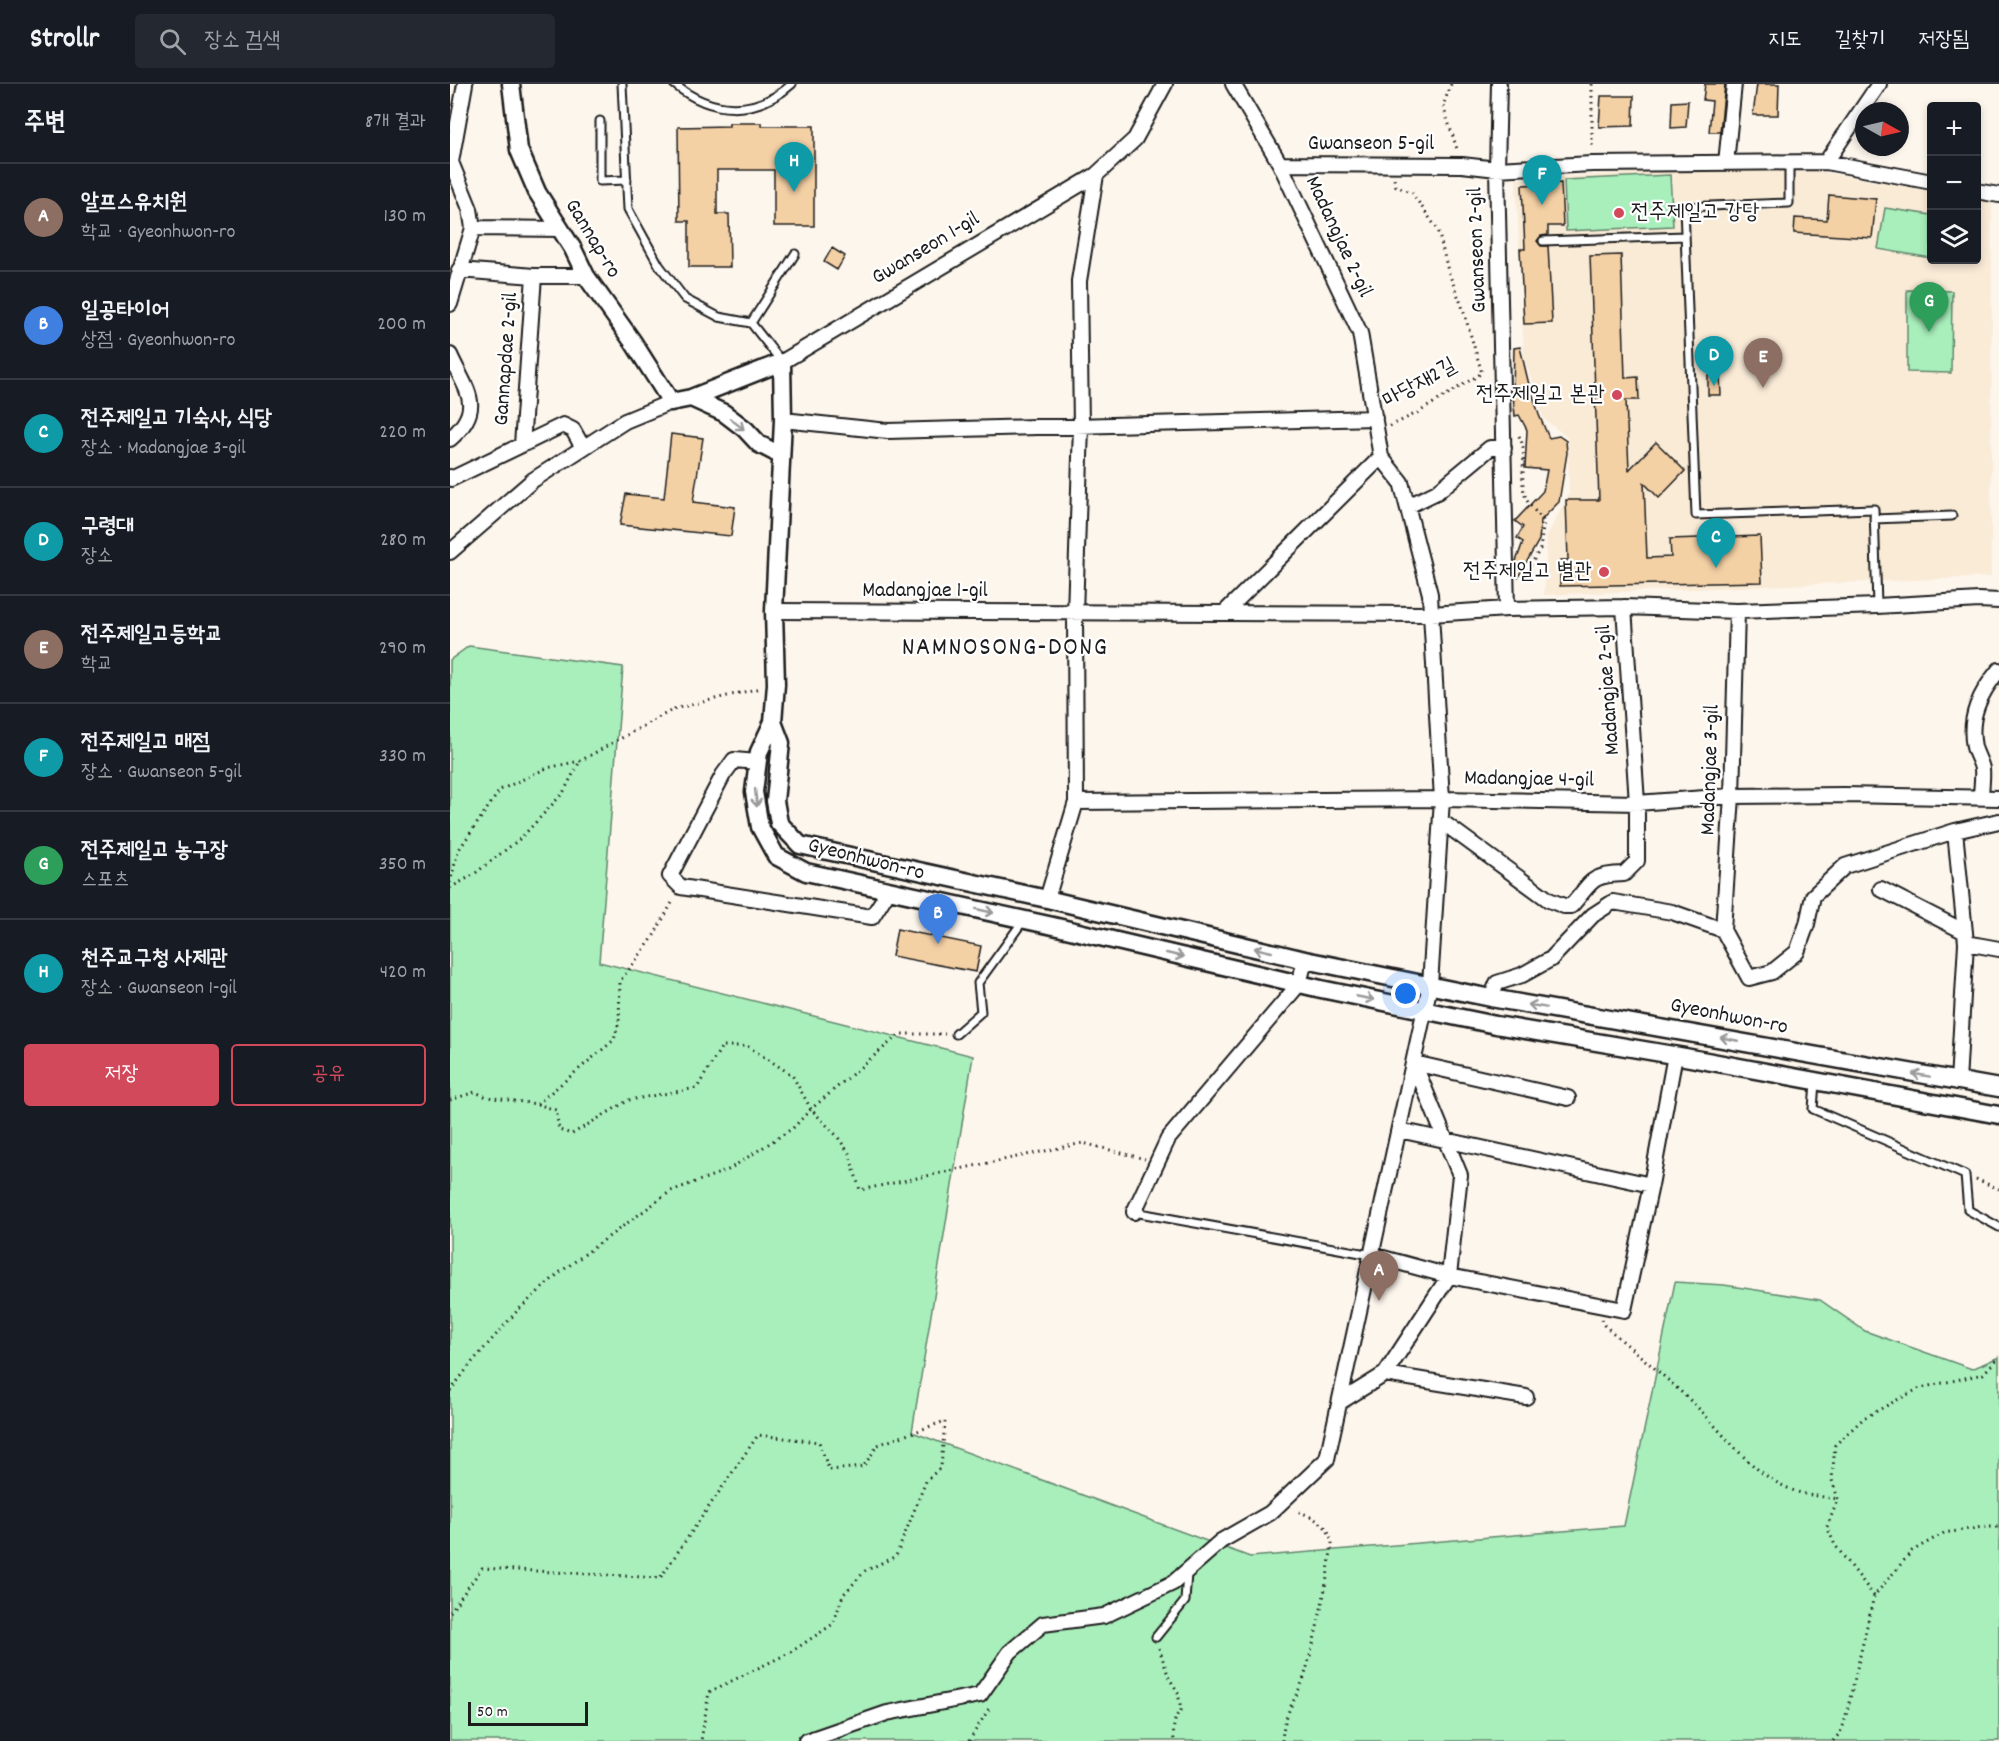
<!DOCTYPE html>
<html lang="ko">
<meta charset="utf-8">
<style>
:root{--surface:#171b24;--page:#242831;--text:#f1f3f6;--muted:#9ea1a6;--line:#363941;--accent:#d1495b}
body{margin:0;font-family:Dekko,"Poor Story",sans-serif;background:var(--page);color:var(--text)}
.controls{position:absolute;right:18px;top:18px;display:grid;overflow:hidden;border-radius:6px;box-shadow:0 3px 9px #0003}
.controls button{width:54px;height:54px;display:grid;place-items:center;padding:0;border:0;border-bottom:2px solid var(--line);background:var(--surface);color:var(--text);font:30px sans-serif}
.compass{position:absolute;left:1405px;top:18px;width:54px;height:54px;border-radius:50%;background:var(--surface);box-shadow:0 3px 9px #0003;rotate:98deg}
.scale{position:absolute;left:18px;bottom:15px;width:120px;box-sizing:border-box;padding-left:6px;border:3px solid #1c1c1c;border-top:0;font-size:16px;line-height:21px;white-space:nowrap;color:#1c1c1c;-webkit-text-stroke:4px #fff;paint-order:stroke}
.you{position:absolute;left:956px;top:910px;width:21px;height:21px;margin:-15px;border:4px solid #fff;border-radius:50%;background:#1a73e8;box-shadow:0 0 0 9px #1a73e833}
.badge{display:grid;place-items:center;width:39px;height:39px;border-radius:50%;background:var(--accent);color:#fff;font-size:20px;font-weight:700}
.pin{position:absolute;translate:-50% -50px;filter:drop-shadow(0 2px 3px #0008)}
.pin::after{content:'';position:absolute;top:32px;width:21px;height:18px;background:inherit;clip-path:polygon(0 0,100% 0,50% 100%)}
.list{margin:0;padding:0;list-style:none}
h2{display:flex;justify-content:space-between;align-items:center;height:78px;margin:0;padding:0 24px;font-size:26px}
h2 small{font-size:20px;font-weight:400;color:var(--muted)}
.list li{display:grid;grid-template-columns:39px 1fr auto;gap:18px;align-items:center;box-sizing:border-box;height:108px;padding:0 24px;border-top:2px solid var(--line)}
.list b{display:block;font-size:22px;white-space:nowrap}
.list p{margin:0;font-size:20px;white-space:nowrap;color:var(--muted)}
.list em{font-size:20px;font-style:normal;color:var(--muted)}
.actions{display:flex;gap:12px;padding:18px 24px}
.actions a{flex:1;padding:14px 0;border:2px solid var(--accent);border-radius:6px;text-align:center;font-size:21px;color:var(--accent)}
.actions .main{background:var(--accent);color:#fff}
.icon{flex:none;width:33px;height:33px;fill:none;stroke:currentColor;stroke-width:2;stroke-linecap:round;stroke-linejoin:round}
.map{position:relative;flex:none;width:1549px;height:1657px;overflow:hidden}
header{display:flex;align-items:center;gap:36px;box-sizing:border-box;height:84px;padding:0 30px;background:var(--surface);border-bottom:2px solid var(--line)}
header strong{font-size:28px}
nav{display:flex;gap:33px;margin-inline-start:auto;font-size:21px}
.search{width:420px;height:54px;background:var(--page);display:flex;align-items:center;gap:15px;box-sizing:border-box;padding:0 21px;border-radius:6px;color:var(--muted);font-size:22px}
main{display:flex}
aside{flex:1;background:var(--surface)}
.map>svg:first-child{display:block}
.built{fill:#faebd7}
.green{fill:#a8efbb;stroke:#62866c;stroke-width:1.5}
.building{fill:#f4d0a5;stroke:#1c1c1c;stroke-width:1.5}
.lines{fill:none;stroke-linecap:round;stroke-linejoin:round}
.service-casing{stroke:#1c1c1c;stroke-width:11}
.minor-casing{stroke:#1c1c1c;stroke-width:18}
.tertiary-casing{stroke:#1c1c1c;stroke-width:21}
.path{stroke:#1c1c1c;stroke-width:3;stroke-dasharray:1.5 4.5;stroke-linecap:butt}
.service{stroke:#fff;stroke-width:7}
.minor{stroke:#fff;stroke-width:14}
.tertiary{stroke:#fff;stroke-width:16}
.oneway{stroke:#999}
.poi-dot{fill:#d1495b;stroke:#fff;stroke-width:2}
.labels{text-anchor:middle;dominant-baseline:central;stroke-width:4.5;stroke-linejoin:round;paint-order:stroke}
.street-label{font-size:22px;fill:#1c1c1c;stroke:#fff}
.poi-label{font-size:22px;fill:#1c1c1c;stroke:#fff;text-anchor:end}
.quarter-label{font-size:26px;letter-spacing:1.5px;fill:#1c1c1c;stroke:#fff}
</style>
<header>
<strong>Strollr</strong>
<div class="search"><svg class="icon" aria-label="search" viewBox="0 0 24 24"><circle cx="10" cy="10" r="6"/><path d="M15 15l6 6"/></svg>장소 검색</div>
<nav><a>지도</a><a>길찾기</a><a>저장됨</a></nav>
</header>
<main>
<aside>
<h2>주변<small>8개 결과</small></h2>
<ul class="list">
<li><span class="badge" style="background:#8d6e63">A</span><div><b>알프스유치원</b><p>학교 · Gyeonhwon-ro</p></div><em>130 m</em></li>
<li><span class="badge" style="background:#3f7fe0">B</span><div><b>일공타이어</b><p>상점 · Gyeonhwon-ro</p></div><em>200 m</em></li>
<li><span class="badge" style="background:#0f9aa8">C</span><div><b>전주제일고 기숙사, 식당</b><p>장소 · Madangjae 3-gil</p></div><em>220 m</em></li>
<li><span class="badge" style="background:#0f9aa8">D</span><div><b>구령대</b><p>장소</p></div><em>280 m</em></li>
<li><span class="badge" style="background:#8d6e63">E</span><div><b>전주제일고등학교</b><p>학교</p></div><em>290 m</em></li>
<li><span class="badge" style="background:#0f9aa8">F</span><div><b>전주제일고 매점</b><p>장소 · Gwanseon 5-gil</p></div><em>330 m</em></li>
<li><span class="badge" style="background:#2e9e5b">G</span><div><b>전주제일고 농구장</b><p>스포츠</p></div><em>350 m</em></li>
<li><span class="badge" style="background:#0f9aa8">H</span><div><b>천주교구청 사제관</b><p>장소 · Gwanseon 1-gil</p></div><em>420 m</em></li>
</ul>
<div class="actions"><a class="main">저장</a><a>공유</a></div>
</aside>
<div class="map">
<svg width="1549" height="1657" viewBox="0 0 1549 1657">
<rect width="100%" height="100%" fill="#fdf6ed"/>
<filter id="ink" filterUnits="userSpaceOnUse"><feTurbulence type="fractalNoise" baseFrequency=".0167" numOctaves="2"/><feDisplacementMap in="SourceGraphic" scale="12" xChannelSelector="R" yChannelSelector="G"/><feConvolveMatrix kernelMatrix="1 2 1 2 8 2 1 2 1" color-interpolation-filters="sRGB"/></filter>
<g filter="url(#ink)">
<path class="built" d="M 1236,86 L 1373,88 L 1481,107 L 1482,176 L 1526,176 L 1527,115 L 1542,118 L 1541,493 L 1094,511 L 1097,452 L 1119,409 L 1118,354 L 1094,335 L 1074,273 L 1066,95 Z"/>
<path class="green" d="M 1220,91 L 1223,142 L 1116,147 L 1114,96 Z
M 1435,124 L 1481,131 L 1481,174 L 1428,165 Z
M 1457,206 L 1502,207 L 1501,289 L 1457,288 Z
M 19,562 L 173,583 L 149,878 L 523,972 L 462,1348 L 800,1473 L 1174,1442 L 1225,1198 L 1274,1201 L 1370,1216 L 1415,1247 L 1522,1285 L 1549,1273 L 1549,1657 L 0,1657 L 0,576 Z"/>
<path class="building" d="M 1255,0 L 1275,0 L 1270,48 L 1259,48 L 1262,17 L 1253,16 Z
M 1307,0 L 1329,0 L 1328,31 L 1303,31 Z
M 1151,12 L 1184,12 L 1183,42 L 1149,43 Z
M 1238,17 L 1236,43 L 1221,44 L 1222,18 Z
M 279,39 L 312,39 L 312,42 L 364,42 L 364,142 L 324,142 L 324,86 L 267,86 L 267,130 L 279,130 L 280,183 L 239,183 L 239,137 L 229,137 L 228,43 L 279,42 Z
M 1111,99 L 1113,142 L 1098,142 L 1098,151 L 1091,152 L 1087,157 L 1091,162 L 1098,162 L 1102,239 L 1074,240 L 1070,165 L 1075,165 L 1072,101 Z
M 1379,111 L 1426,115 L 1422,154 L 1344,149 L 1345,134 L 1377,136 Z
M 382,164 L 395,172 L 387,186 L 374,178 Z
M 1171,171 L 1175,294 L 1188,293 L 1189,316 L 1176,316 L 1179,386 L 1206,358 L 1235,387 L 1209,414 L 1194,399 L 1197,474 L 1221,473 L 1220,455 L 1310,452 L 1312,498 L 1110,502 L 1110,476 L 1118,476 L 1116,416 L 1149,416 L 1140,172 Z
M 1070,263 L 1080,305 L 1081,305 L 1089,331 L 1099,354 L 1109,352 L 1116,357 L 1117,369 L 1109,418 L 1091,436 L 1089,456 L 1068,493 L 1065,492 L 1065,480 L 1073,458 L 1067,454 L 1073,443 L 1065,437 L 1093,407 L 1097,386 L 1075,384 L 1077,346 L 1069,331 L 1065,332 L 1063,310 L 1064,264 Z
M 1258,292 L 1270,292 L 1271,311 L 1258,311 Z
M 221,350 L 253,354 L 243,418 L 285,423 L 281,452 L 170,441 L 176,410 L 214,414 Z
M 447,845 L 531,862 L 526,888 L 442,872 Z"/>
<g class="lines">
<g class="service-casing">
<path id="service" d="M 172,0 L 178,125 L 209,181 L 235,215 L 269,233 L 301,239 L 331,277
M 224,0 C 261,30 305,33 342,0
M 150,37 L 150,97 L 177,96
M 1339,78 L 1339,119 L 1234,123 L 1246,431 L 1424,425 L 1427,522
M 1093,157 L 1235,152
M 301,239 L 345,170
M 1424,435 L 1502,432
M 506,950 L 531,928 L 528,899 L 573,837
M 1365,998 L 1363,1025 L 1515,1091 L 1518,1126 L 1549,1143
M 684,1128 L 922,1171
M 706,1553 L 735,1517 L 737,1489"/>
</g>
<g class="minor-casing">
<path id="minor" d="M 1049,0 L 1047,85 L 1057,525
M 1376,78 L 1429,0
M 1276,79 L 1284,0
M 830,80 L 1012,81 L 1047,85 L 1142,80 L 1376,78 L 1482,98
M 1526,107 L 1549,111
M 23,144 L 111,145
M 9,186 L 84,192 L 136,192
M 0,220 L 23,144 L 20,125 L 1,78 L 15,0
M 0,271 C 16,307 36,323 0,355
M 332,278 L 646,91 L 685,55 L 715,0
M 333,336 L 438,347 L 925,334
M 72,361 L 84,192
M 0,393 L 1,395 L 113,341 L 123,346 L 132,362
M 958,422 L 987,408 L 1040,364 L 1054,364
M 0,468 L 83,396 L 175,337 L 221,318
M 324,527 L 981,530 L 1057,525 L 1174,523 L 1287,527 L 1427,522 L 1529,516 L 1549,517
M 1287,527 L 1282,712 L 1273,846 L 1299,894 L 1322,888 L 1347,868 L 1357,840 L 1363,812 L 1395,782 L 1505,747 L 1549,737
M 774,529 L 931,373
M 308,678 L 284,676 L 273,691 L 220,792 L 231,803 L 422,833 L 439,806
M 1531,713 C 1531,705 1533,694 1532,685 C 1531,678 1526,671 1524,663 C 1518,633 1530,609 1549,586
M 626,718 L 992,715 L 1187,719 L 1282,712 L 1394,711 L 1549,714
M 991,737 L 1099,816 L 1114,822 L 1121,822 C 1143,798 1138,791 1174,790 L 1187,777 L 1187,719 L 1174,523
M 1505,747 L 1516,859 L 1508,998
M 1431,805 L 1515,848
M 597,815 L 626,718 L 625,530 L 631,342 L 629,197 L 646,91
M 1516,859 L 1549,865
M 1041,914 L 1047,899 L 1072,891 L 1101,875 L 1143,831 L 1163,818 L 1222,828 L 1273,846
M 964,979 L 1118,1014
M 949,1046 L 1201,1101
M 684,1128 L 718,1055 L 849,900 L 855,876
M 922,1171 L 999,1192 L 1174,1226 L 1201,1101 L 1225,971
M 935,1290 L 999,1192 L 1010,1091 L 964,979
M 890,1318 L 935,1290 L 1076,1313
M 356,1657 L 437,1629 L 530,1611 L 560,1568 L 593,1540 L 654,1532 L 723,1499 L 771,1457 L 820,1429 L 877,1375 L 980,901 L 992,715 L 981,530 L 980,510 L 951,398 L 931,373 L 910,249 L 830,80 L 783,0"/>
</g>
<g class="tertiary-casing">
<path id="tertiary" d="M 61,0 L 69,66 L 87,108 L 123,165 L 136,192 L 183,258 L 221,318 L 241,314 L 332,278 L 333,336 L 324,527 L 326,600 L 323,638 L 309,668 L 304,708 L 310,743 L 326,772 L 356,788 L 603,842 L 871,905 L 1046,941 L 1235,973 L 1549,1031
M 241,314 L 274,329 L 295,345 L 309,360 L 330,371
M 323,638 L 331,659 L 325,717 L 329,739 L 350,761 L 597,815 L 855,876 L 1041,914 L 1549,1004"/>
</g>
<path class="path" d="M 1001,0 L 993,22 L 1008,68
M 1142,0 L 1142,66
M 944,95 L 946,102 L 962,109 L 988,146 L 998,187 L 1012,222 L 1032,289
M 940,342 L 969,328 L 1032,289
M 1069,352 C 1080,372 1066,398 1078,418 C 1082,425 1089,431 1094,437 L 1090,465 L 1075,491 L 1070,491
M 0,799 L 8,767 L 50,706 L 97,684 L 130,677 L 224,625 L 310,604
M 0,804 L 23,791 L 71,754 L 113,709 L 130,677
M 0,1016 L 25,1008 L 37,1013 L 87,1020 L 164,956 L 169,938 L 170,897 L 202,855 L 224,815
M 87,1020 L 106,1026 L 109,1046 L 122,1050 L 179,1016 L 247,1004 L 272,962 L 297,962 L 342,991 L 361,1025 L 450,950 L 495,950
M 1526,1095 L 1549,1105
M 1152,1235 L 1154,1241 C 1184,1267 1215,1292 1244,1320 C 1277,1352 1304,1395 1351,1409 C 1363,1412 1376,1413 1388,1415
M 0,1307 L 23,1277 L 68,1226 L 109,1189 L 221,1107 L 278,1086 L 343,1044 L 361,1025 L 387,1052 L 399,1069 L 410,1106 L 633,1059 L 695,1075
M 1424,1512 L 1385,1461 L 1377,1443 L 1388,1415 L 1382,1396 L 1385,1361 L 1414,1334 L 1445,1317 L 1470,1304 L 1533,1290 L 1549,1273
M 0,1528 L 32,1484 L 210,1494 L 308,1351 L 369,1358 L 379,1386 L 413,1383 L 428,1361 L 495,1337 L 491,1383 L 476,1397 L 446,1472 L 415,1487 L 393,1511 L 383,1540 L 341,1568 L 259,1608 L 251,1657
M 709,1564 L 719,1594 L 728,1608 L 731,1626 C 723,1634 723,1646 724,1657
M 519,1657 L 540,1623
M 832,1657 C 834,1624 850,1612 857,1583 C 868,1543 877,1500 882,1459 C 879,1439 862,1433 845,1426
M 1383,1657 L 1390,1649 L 1394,1640 L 1424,1512 L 1462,1467 L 1494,1449 L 1533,1443 L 1549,1443"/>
<use href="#service" class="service"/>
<use href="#minor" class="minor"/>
<use href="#tertiary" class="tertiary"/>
</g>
<defs><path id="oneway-shaft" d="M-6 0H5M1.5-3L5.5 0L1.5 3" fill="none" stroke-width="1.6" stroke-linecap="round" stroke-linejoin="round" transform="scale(1.5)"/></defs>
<g class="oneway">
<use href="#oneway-shaft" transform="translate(287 340) rotate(38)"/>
<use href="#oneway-shaft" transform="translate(306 714) rotate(84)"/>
<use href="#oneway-shaft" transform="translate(535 827) rotate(13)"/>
<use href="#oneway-shaft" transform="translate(813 866) rotate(-167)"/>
<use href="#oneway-shaft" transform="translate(725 871) rotate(13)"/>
<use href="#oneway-shaft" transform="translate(915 914) rotate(11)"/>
<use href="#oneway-shaft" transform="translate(1087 922) rotate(-170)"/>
<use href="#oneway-shaft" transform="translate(1279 955) rotate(-169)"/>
<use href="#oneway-shaft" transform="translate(1471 991) rotate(-170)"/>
</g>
</g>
<g class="poi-dot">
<circle cx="1169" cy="129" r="6"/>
<circle cx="1167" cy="311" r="6"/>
<circle cx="1154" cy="488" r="6"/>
</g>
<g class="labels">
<g class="street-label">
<text x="921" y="60">Gwanseon 5-gil</text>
<text transform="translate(888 153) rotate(65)">Madangjae 2-gil</text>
<text transform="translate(142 155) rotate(59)">Gannap-ro</text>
<text transform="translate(476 165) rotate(-31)">Gwanseon 1-gil</text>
<text transform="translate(1028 166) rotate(-92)">Gwanseon 2-gil</text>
<text transform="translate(57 275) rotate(-86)">Gannapdae 2-gil</text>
<text transform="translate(970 300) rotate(-29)">마당재2길</text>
<text x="475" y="507">Madangjae 1-gil</text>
<text transform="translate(1159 606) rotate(-94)">Madangjae 2-gil</text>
<text transform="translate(1261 686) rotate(-88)">Madangjae 3-gil</text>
<text transform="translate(1079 696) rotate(1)">Madangjae 4-gil</text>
<text transform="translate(416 776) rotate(14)">Gyeonhwon-ro</text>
<text transform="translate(1279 933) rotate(11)">Gyeonhwon-ro</text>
</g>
<g class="poi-label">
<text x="1181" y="129" text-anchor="start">전주제일고 강당</text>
<text x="1155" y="311">전주제일고 본관</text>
<text x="1142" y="488">전주제일고 별관</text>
</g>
<g class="quarter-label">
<text x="555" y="564">NAMNOSONG-DONG</text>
</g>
</g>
</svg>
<div class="controls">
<button>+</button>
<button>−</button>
<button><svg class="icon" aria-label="layers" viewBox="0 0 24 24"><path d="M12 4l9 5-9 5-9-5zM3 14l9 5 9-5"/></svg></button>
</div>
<svg class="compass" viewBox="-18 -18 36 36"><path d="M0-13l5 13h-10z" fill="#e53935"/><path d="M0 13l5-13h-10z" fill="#9ea1a6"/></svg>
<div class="scale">50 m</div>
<div class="you"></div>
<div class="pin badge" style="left:929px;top:1217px;background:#8d6e63">A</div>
<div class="pin badge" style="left:488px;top:860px;background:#3f7fe0">B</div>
<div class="pin badge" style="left:1266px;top:484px;background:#0f9aa8">C</div>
<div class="pin badge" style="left:1264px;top:302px;background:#0f9aa8">D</div>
<div class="pin badge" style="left:1313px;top:304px;background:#8d6e63">E</div>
<div class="pin badge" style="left:1092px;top:121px;background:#0f9aa8">F</div>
<div class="pin badge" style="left:1479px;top:248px;background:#2e9e5b">G</div>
<div class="pin badge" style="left:344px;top:108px;background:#0f9aa8">H</div>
</div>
</main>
